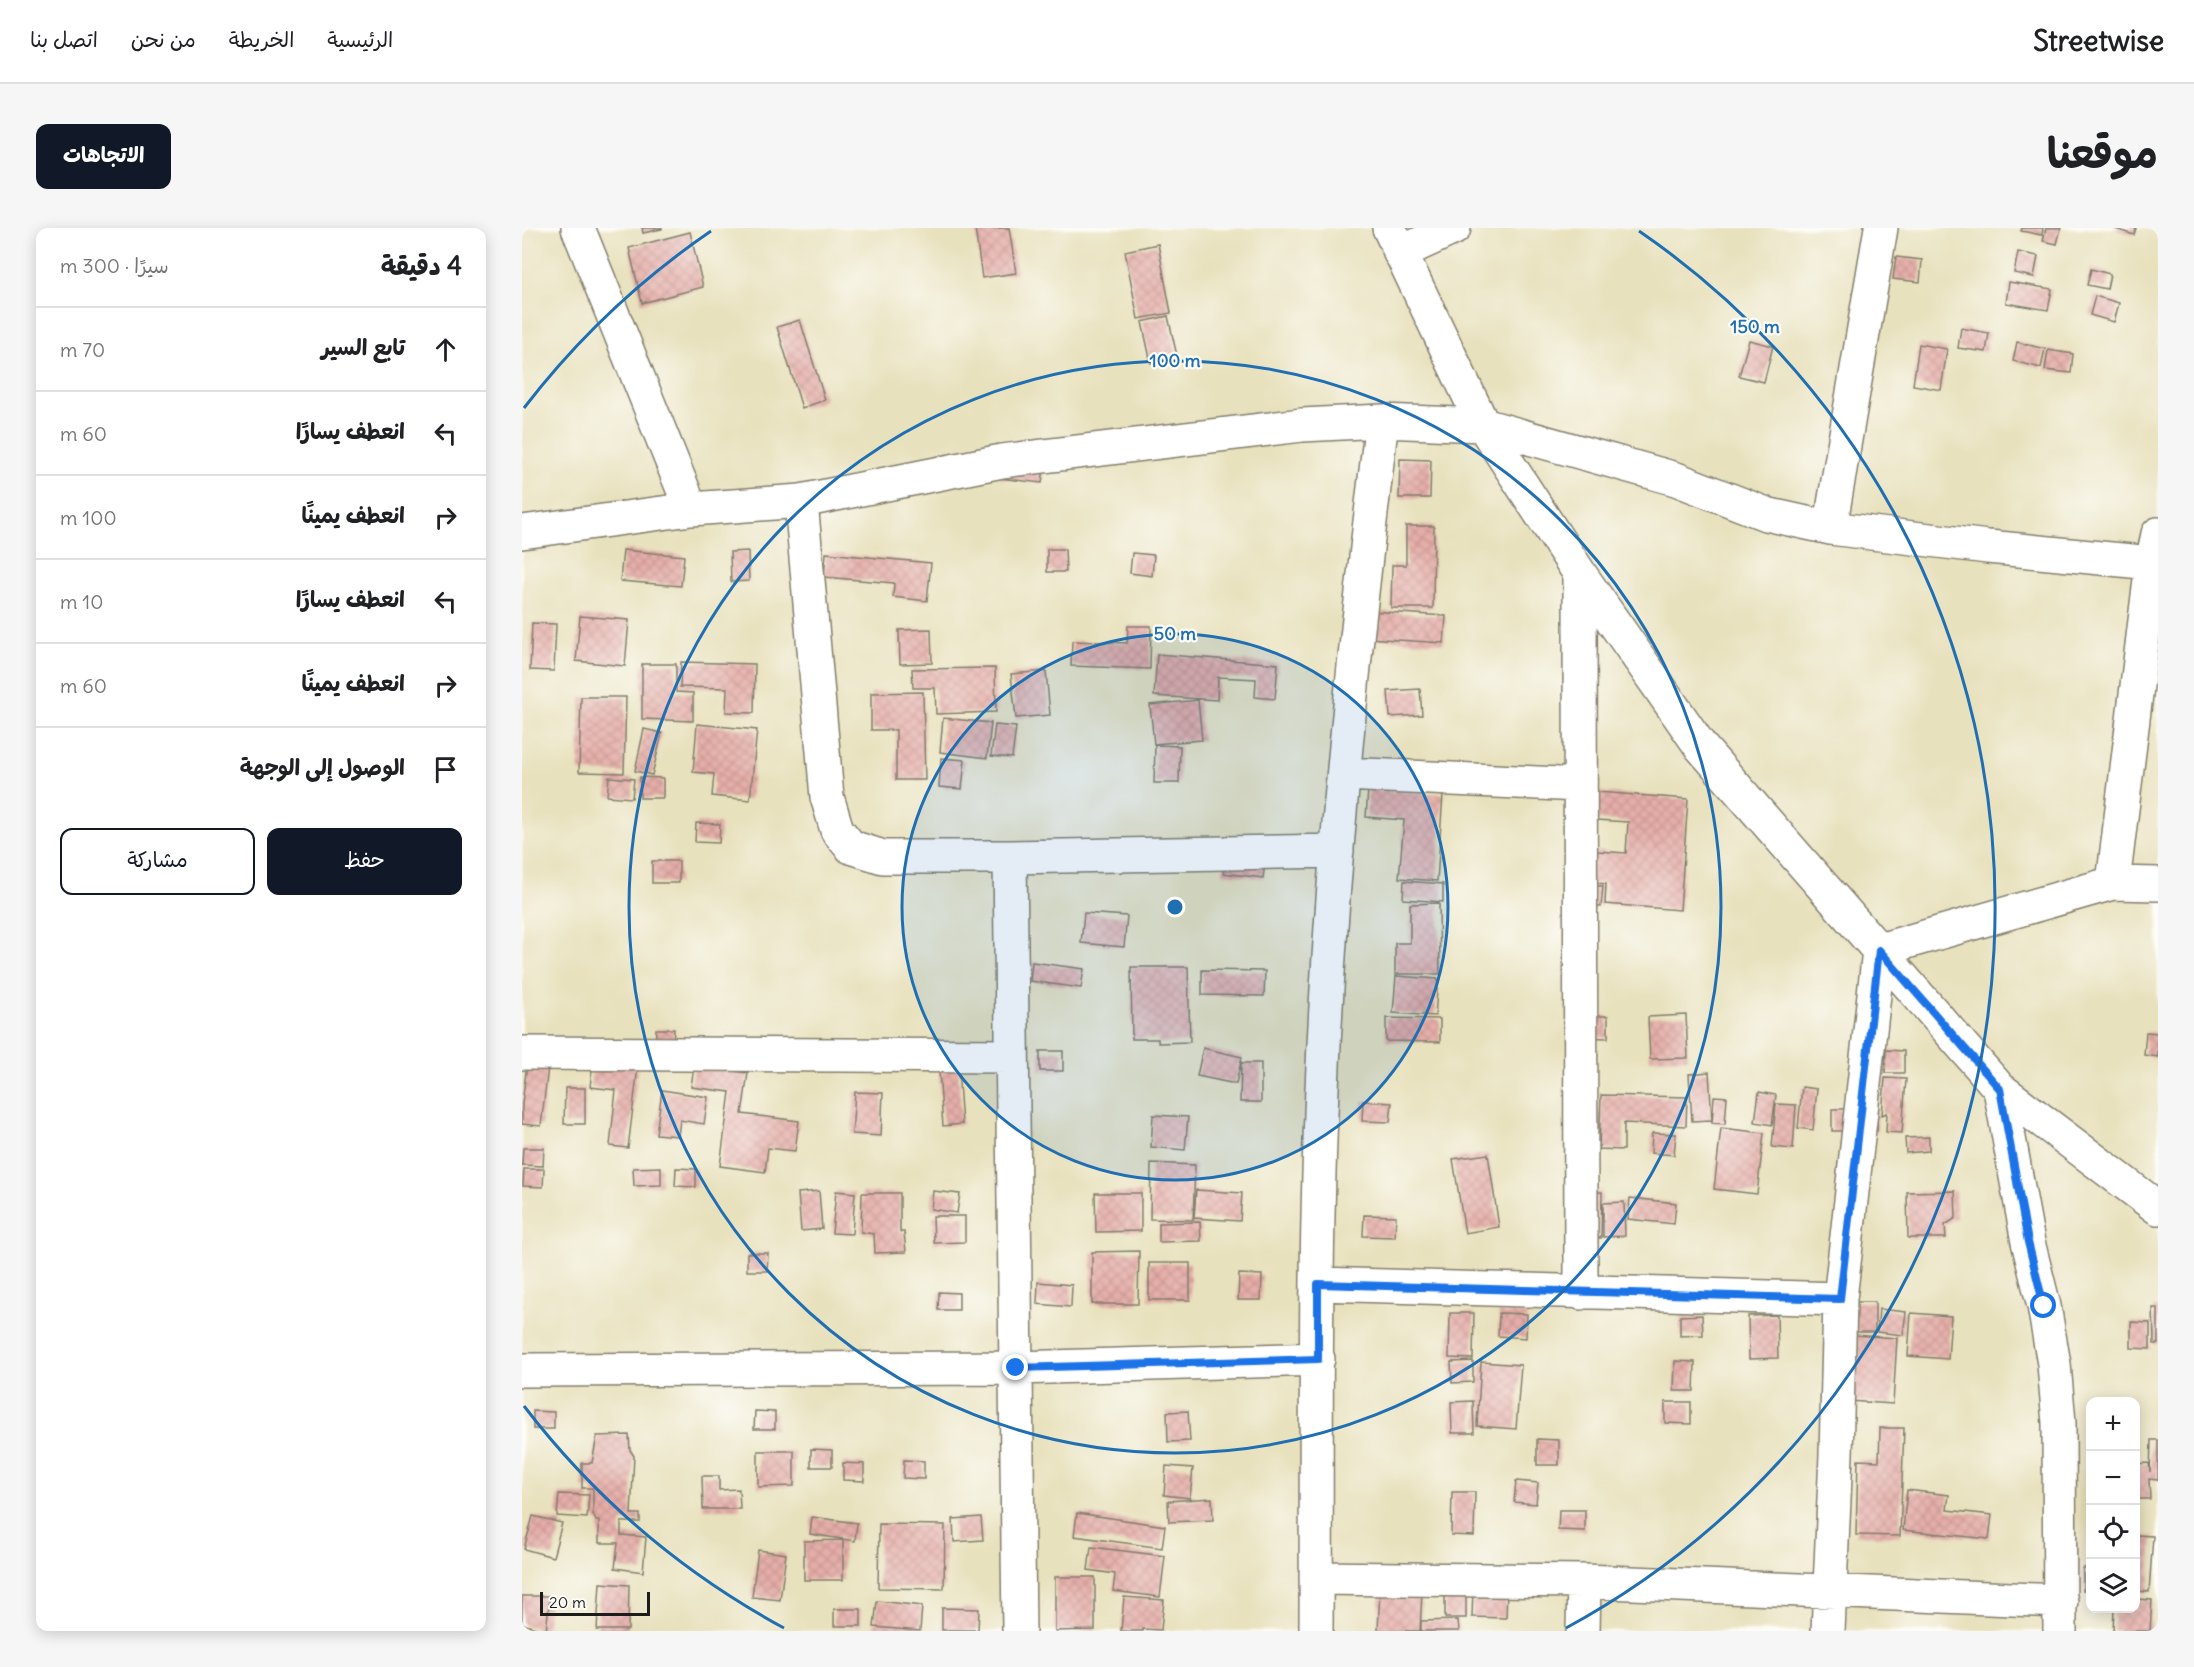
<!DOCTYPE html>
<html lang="ar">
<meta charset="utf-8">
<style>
:root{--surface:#fff;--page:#f6f6f6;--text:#202124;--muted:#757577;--line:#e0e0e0;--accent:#111827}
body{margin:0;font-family:Delius,"Playpen Sans Arabic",sans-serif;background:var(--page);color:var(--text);direction:rtl}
.controls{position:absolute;right:18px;bottom:18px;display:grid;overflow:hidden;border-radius:12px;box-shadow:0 3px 15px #0003}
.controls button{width:54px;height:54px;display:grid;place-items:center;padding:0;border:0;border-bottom:2px solid var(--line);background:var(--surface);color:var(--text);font:30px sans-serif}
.scale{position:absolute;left:18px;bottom:15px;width:110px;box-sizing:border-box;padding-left:6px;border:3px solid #1c1c1c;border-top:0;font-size:16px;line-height:21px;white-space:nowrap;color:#1c1c1c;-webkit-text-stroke:4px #fdfcf7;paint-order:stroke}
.stop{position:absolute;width:18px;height:18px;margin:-14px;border:4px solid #1a73e8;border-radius:50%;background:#fff}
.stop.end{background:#1a73e8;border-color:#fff;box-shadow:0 2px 6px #0008}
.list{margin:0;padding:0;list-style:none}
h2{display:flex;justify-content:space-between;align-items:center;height:78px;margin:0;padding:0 24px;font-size:26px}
h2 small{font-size:20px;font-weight:400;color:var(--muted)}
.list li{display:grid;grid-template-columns:39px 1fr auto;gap:18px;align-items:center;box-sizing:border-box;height:84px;padding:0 24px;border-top:2px solid var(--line)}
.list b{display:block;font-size:22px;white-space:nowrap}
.list em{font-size:20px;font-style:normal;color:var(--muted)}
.actions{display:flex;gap:12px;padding:18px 24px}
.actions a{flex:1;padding:14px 0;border:2px solid var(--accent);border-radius:12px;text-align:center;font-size:21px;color:var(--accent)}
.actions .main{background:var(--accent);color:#fff}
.icon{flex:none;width:33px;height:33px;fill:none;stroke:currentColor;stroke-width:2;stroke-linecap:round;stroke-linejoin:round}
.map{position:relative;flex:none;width:1636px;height:1403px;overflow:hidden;direction:ltr;border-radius:12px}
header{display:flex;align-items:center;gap:36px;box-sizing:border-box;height:84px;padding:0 30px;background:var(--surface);border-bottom:2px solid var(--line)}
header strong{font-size:28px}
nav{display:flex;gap:33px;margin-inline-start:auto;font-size:21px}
.intro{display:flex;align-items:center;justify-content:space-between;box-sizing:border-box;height:144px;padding:0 36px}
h1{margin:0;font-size:42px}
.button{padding:15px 27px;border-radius:12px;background:var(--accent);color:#fff;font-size:21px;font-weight:700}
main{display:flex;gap:36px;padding:0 36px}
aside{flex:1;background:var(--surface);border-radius:12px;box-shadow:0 3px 15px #0003}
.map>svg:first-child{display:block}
.building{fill:url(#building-cross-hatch)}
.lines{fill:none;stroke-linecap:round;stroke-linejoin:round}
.street-casing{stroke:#827e6c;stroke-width:36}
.street{stroke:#fff;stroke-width:33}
.route{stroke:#1a73e8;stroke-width:8}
.ring{fill:none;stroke:#1f6fb2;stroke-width:3}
.centre{fill:#1f6fb2;stroke:#fdfcf7;stroke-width:3}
.ring-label{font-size:18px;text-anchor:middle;font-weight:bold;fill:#1f6fb2;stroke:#fdfcf7;stroke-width:4.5;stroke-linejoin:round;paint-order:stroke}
</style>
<header>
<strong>Streetwise</strong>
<nav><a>الرئيسية</a><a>الخريطة</a><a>من نحن</a><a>اتصل بنا</a></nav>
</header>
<div class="intro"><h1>موقعنا</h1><a class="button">الاتجاهات</a></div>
<main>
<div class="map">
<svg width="1636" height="1403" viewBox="0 0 1636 1403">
<defs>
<pattern id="building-cross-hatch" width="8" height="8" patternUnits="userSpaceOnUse" patternTransform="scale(1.5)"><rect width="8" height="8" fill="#e6aea9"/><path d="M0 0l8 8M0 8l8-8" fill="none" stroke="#c59591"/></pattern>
</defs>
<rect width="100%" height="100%" fill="#fdfcf7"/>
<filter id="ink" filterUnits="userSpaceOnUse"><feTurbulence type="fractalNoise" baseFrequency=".0167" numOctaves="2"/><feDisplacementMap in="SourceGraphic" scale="12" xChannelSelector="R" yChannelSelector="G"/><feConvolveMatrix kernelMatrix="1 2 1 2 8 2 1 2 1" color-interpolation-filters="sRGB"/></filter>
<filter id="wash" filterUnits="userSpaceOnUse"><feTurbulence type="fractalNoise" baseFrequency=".008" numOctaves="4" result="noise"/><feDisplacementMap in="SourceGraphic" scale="24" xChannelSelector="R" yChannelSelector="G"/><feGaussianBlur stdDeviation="1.35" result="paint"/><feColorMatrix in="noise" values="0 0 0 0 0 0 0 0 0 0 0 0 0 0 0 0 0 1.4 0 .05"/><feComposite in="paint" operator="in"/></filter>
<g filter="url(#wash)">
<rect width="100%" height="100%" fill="#e8e1bd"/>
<g id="blocks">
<path class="building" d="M 120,0 L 140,0 L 140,1 L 121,5 Z
M 453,0 L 487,0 L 494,45 L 460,50 Z
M 1500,0 L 1521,0 L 1520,7 L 1499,3 Z
M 1524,0 L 1539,0 L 1535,16 L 1521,13 Z
M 1590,0 L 1614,0 L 1612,7 Z
M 168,4 L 181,59 L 120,75 L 107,20 Z
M 636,16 L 649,85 L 616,91 L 603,23 Z
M 1496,24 L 1516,28 L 1512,49 L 1492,45 Z
M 1374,29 L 1400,32 L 1398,54 L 1371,51 Z
M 1569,41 L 1588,46 L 1585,61 L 1565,57 Z
M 1487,54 L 1530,61 L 1526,82 L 1484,75 Z
M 1573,68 L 1597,75 L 1592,94 L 1568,87 Z
M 646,88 L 655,128 L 629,135 L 620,94 Z
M 278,92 L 303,172 L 280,180 L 255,99 Z
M 1439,100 L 1467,105 L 1464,124 L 1436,120 Z
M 1227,112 L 1251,118 L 1242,154 L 1217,148 Z
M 1495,114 L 1523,121 L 1519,140 L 1491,133 Z
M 1397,116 L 1425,121 L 1419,162 L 1391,157 Z
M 1526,122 L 1551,126 L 1549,145 L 1523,142 Z
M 523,231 L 520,255 L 477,250 Z
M 878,231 L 909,232 L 908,270 L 877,270 Z
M 884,298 L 912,298 L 911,380 L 869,380 L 870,337 L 884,337 Z
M 525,321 L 543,321 L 544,344 L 525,344 Z
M 101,322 L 162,328 L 159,358 L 98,353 Z
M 226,323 L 227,353 L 209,354 L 208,324 Z
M 304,325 L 409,335 L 405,373 L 371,369 L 372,355 L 302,349 Z
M 610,325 L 632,327 L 630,348 L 608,345 Z
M 847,383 L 924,388 L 922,415 L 845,410 Z
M 58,388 L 107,392 L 103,438 L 54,433 Z
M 10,395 L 34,396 L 32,443 L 8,442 Z
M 606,398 L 629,398 L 628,441 L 549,438 L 550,413 L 605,415 Z
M 409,401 L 410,435 L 378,436 L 377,402 Z
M 635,426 L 756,436 L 753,471 L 733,469 L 734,451 L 696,449 L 695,472 L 632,468 Z
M 159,434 L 233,436 L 232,485 L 204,484 L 205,460 L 158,459 Z
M 120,436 L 154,436 L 154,464 L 171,465 L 171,493 L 120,491 Z
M 473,440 L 474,484 L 414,486 L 413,460 L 391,460 L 390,441 Z
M 524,443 L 528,487 L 494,490 L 489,446 Z
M 898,461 L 900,487 L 868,489 L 866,463 Z
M 401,464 L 403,552 L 374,552 L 374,502 L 349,502 L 349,465 Z
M 59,469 L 104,469 L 102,545 L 57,544 Z
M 676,472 L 680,512 L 632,516 L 628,477 Z
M 421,490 L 469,495 L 465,530 L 418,524 Z
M 175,496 L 235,502 L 228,572 L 190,568 L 192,546 L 171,544 Z
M 473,497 L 494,499 L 490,530 L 469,528 Z
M 122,501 L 140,505 L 130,547 L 113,543 Z
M 633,517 L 658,518 L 657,555 L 632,555 Z
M 419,530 L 443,532 L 440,561 L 417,559 Z
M 87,549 L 112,551 L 110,570 L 85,568 Z
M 118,549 L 141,550 L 141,570 L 118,570 Z
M 846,561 L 921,566 L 915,653 L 877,650 L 882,592 L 844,589 Z
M 1062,563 L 1166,571 L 1158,682 L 1083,676 L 1084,656 L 1058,653 L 1060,622 L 1104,625 L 1106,594 L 1059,591 Z
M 174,595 L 198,596 L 197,615 L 173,614 Z
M 704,623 L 744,628 L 741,650 L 701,645 Z
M 130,633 L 157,633 L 157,655 L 130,655 Z
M 882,653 L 921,656 L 921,674 L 881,671 Z
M 1057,657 L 1081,658 L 1079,679 L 1055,677 Z
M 917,675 L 918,746 L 873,746 L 873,715 L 888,715 L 888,676 Z
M 562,685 L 605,688 L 602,719 L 559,715 Z
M 510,734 L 562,741 L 559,760 L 508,753 Z
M 609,739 L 666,739 L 668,814 L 636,815 L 636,811 L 610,811 Z
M 680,742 L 743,743 L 742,768 L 680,767 Z
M 874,748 L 916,751 L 913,788 L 871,785 Z
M 1164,787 L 1166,830 L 1128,831 L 1126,789 Z
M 1057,788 L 1086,788 L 1086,810 L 1057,809 Z
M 864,790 L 918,791 L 918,814 L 864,813 Z
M 134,801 L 152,801 L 150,828 L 133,828 Z
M 1624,804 L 1636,805 L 1636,829 L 1622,827 Z
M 681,820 L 720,829 L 714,856 L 675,848 Z
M 1364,822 L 1382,823 L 1382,845 L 1363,845 Z
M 518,823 L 541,823 L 541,843 L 518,843 Z
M 71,833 L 116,839 L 106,920 L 88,918 L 94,862 L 68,859 Z
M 719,835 L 739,835 L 739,874 L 718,874 Z
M 5,836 L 26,839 L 19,898 L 0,896 L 0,876 Z
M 172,838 L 226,845 L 220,886 L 277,893 L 273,923 L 246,920 L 243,944 L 198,938 L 208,864 L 169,859 Z
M 436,841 L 440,896 L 421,898 L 417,843 Z
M 1187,844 L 1190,892 L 1170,893 L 1167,846 Z
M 1363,850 L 1384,851 L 1380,905 L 1364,904 L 1365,885 L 1360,887 Z
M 1280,859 L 1295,861 L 1291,902 L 1276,900 Z
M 43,860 L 63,860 L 63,896 L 42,896 Z
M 140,862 L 186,869 L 182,896 L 158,892 L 156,908 L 134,906 Z
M 333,864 L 361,865 L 359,908 L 330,906 Z
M 1237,864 L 1254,867 L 1250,897 L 1233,894 Z
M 1079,867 L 1165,869 L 1164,898 L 1102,895 L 1102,922 L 1077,921 Z
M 1192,868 L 1205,869 L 1203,896 L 1190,895 Z
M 841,873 L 870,875 L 868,894 L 840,893 Z
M 1254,876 L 1274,877 L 1271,921 L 1250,919 Z
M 1310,881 L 1355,881 L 1355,903 L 1310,903 Z
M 631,887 L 666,889 L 663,922 L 629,919 Z
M 1199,900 L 1242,905 L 1235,966 L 1192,961 Z
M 1130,905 L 1154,906 L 1152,927 L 1129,925 Z
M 1407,909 L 1407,923 L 1384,925 L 1383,910 Z
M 1,920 L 22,920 L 21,938 L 0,937 Z
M 966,926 L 977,999 L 943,1005 L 931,931 Z
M 629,935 L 673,937 L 671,992 L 628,991 Z
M 139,939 L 139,957 L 112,958 L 111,940 Z
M 154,940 L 174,941 L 174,959 L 153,958 Z
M 2,941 L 22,941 L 21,959 L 1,958 Z
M 674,962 L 720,965 L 718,993 L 672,990 Z
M 297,963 L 300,1001 L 279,1003 L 276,965 Z
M 314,963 L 333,965 L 330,1006 L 310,1005 Z
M 411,963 L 438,966 L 435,985 L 409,981 Z
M 1433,963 L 1434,990 L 1423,997 L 1424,1010 L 1386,1010 L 1385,964 Z
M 1059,964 L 1080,964 L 1079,1010 L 1058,1010 Z
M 340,965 L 378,965 L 378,1004 L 382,1004 L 384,1024 L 353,1025 L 352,1006 L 339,1004 Z
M 573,965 L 619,965 L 619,1003 L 574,1004 Z
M 1108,970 L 1154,975 L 1152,996 L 1106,991 Z
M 1102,974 L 1103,1008 L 1081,1009 L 1081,975 Z
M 842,987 L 874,988 L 873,1009 L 841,1008 Z
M 411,988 L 443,988 L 443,1014 L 412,1015 Z
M 678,994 L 679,1013 L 637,1014 L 637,995 Z
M 617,1023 L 616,1076 L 570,1076 L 570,1024 Z
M 225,1025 L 246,1025 L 245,1043 L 225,1043 Z
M 627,1035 L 668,1035 L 668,1072 L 627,1072 Z
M 717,1046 L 740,1047 L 739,1072 L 716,1072 Z
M 516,1054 L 550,1057 L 549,1079 L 515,1076 Z
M 417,1064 L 437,1065 L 437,1082 L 416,1082 Z
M 1328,1074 L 1353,1074 L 1353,1104 L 1328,1104 Z
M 1631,1080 L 1636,1080 L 1636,1116 L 1632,1116 Z
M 1357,1081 L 1384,1084 L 1381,1107 L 1355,1104 Z
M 928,1085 L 952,1085 L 951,1131 L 927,1130 Z
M 977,1085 L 1005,1086 L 1004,1110 L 976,1108 Z
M 1389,1085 L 1429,1088 L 1426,1131 L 1386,1128 Z
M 1180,1087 L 1181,1107 L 1158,1108 L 1158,1088 Z
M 1255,1087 L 1256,1130 L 1227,1131 L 1226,1088 Z
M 1609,1094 L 1628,1095 L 1628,1121 L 1609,1120 Z
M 1332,1107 L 1375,1110 L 1371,1176 L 1327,1173 Z
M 951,1133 L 951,1154 L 930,1155 L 929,1134 Z
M 1153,1133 L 1173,1134 L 1172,1163 L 1152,1163 Z
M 959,1134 L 999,1137 L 994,1201 L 955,1198 Z
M 951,1173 L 952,1205 L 930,1205 L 929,1174 Z
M 1143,1174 L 1169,1174 L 1169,1196 L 1143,1195 Z
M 11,1183 L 32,1184 L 32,1201 L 11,1201 Z
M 233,1183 L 253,1184 L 253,1201 L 232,1201 Z
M 666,1183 L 668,1213 L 646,1214 L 645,1184 Z
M 1358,1200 L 1382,1200 L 1378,1308 L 1334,1307 L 1336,1232 L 1357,1233 Z
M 107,1207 L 108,1222 L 112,1228 L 109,1286 L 118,1286 L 118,1294 L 99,1294 L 99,1307 L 124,1309 L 121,1344 L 93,1340 L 96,1315 L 77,1315 L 77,1293 L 74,1293 L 71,1286 L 71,1260 L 60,1260 L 60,1235 L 70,1235 L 75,1208 Z
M 1015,1211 L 1037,1212 L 1037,1237 L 1015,1237 Z
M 1629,1212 L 1636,1212 L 1636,1252 L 1627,1251 L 1628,1271 L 1614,1271 L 1614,1236 L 1627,1235 L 1628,1244 Z
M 289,1221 L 310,1222 L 310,1239 L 289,1239 Z
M 236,1223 L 272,1223 L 272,1258 L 236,1259 Z
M 382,1232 L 402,1233 L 402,1251 L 381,1250 Z
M 321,1235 L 342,1236 L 342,1253 L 321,1252 Z
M 644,1238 L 671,1240 L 668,1270 L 642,1267 Z
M 180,1248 L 197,1248 L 197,1262 L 217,1261 L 218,1281 L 181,1281 Z
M 994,1253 L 1016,1255 L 1014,1276 L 992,1274 Z
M 1385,1262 L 1427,1267 L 1425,1282 L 1470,1287 L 1467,1311 L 1381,1302 Z
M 930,1264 L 953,1264 L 952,1308 L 929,1307 Z
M 37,1266 L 67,1267 L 65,1290 L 35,1288 Z
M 690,1270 L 691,1292 L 647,1294 L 646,1273 Z
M 1037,1282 L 1063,1282 L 1063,1303 L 1036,1302 Z
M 555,1285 L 643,1298 L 640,1320 L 552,1308 Z
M 11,1288 L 40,1295 L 31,1329 L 2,1321 Z
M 290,1289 L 335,1295 L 333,1313 L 288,1306 Z
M 459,1289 L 461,1312 L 432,1314 L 431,1291 Z
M 357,1296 L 423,1297 L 422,1361 L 356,1360 Z
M 1614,1307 L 1631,1308 L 1627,1364 L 1614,1363 Z
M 321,1312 L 321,1352 L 282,1352 L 282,1313 Z
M 569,1319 L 643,1328 L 638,1369 L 591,1363 L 593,1346 L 566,1342 Z
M 236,1322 L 264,1326 L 258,1372 L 230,1369 Z
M 1561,1340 L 1568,1340 L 1568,1363 L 1561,1362 Z
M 533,1349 L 573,1349 L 573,1402 L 533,1403 Z
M 78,1355 L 107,1357 L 106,1402 L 75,1402 Z
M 923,1361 L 944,1362 L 944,1390 L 923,1390 Z
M 951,1361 L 985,1361 L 984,1390 L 950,1389 Z
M 858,1362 L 900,1363 L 898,1403 L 856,1403 Z
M 0,1368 L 28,1368 L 24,1403 L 0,1396 Z
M 602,1369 L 642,1372 L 639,1402 L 621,1401 L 621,1403 L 599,1403 Z
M 1614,1371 L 1630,1372 L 1628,1403 L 1591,1403 L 1592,1380 L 1614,1380 Z
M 355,1373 L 400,1378 L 398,1403 L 352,1399 Z
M 420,1380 L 457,1381 L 456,1402 L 420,1402 Z
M 312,1381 L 339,1381 L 339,1398 L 312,1398 Z
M 936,1392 L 937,1403 L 899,1403 L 899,1393 Z"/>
</g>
</g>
<g filter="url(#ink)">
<use href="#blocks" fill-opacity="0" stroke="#827e6c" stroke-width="1.5"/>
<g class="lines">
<g class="street-casing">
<path id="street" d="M 56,0 L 169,281 L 279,273 L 480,233 L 780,197 L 860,193 L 961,197 L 1154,251 L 1244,286 L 1308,300 L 1466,319 L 1630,335 L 1636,306
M 867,0 L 961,197 L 1058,346 L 1179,519 L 1478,861 L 1636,980
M 878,25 L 932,0
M 279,273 L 305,569 L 315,602 L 329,619 L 361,629 L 488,629 L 815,623
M 1308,300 L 1359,0
M 0,304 L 169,281
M 1058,346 L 1059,1065
M 822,546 L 1058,557
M 488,629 L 497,1403
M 1591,655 L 1630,335
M 0,825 L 490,828
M 1478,861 L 1506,1014 L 1522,1078 L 1532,1136 L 1537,1195 L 1538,1403
M 796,1056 L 1318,1071
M 0,1142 L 494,1140 L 796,1131
M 794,1350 L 1062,1353 L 1539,1373
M 794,1403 C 795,1222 792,1041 800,861 C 809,637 833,415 860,193
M 1061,1403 L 1062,1353
M 1306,1403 L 1314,1227 L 1318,1071 L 1357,722 L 1591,655 L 1636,656"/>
</g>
<use href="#street" class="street"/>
</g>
</g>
<g class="lines" filter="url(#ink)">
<path class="route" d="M 494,1140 L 796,1131 L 796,1056 L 1318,1071 L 1357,722 L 1478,861 L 1506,1014 L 1522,1078"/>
</g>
<circle cx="653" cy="679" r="273" fill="#1f6fb2" fill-opacity=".12"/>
<g class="ring">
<circle cx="653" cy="679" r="273"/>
<circle cx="653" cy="679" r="546"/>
<path d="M262 1400A820 820 0 0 1 2 1178M2 180A820 820 0 0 1 189 3M1117 3A820 820 0 0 1 1044 1400"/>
</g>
<circle cx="653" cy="679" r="9" class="centre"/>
<g class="ring-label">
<text x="1233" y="105">150 m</text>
<text x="653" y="139">100 m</text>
<text x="653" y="412">50 m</text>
</g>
</svg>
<div class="controls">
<button>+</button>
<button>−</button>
<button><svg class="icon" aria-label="locate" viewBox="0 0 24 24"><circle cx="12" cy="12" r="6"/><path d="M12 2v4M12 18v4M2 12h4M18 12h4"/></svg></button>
<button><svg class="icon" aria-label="layers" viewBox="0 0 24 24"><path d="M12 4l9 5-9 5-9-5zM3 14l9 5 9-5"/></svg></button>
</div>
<div class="scale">20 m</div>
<div class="stop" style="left:1522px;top:1078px"></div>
<div class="stop end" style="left:494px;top:1140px"></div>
</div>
<aside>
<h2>4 دقيقة<small>سيرًا · 300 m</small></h2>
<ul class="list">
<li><svg class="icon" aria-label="ahead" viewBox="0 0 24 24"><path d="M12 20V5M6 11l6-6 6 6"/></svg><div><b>تابع السير</b></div><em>70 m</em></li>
<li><svg class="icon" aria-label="left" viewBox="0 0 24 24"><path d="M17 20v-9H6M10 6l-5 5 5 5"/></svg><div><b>انعطف يسارًا</b></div><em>60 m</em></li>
<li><svg class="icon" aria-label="right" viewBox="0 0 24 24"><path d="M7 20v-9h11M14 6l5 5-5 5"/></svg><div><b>انعطف يمينًا</b></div><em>100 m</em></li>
<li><svg class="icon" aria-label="left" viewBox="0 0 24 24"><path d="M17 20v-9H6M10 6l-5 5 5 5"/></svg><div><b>انعطف يسارًا</b></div><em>10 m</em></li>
<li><svg class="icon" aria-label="right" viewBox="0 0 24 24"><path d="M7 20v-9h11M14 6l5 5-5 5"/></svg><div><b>انعطف يمينًا</b></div><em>60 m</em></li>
<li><svg class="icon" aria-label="arrive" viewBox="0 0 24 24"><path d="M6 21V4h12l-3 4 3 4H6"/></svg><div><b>الوصول إلى الوجهة</b></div></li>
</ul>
<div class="actions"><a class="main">حفظ</a><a>مشاركة</a></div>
</aside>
</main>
